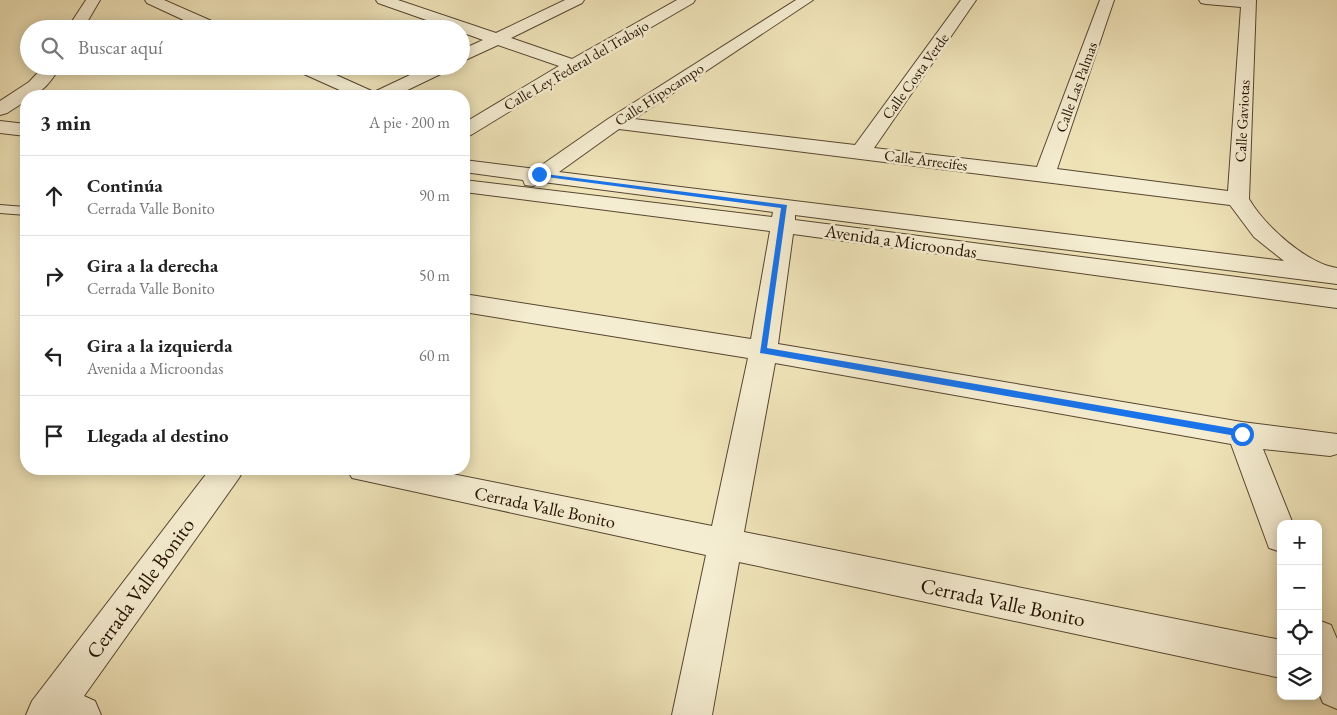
<!DOCTYPE html>
<html lang="es">
<meta charset="utf-8">
<style>
:root{--surface:#fff;--page:#f2f2f2;--text:#222;--muted:#767676;--line:#e0e0e0}
body{margin:0;font-family:"EB Garamond",serif;background:var(--page);color:var(--text)}
.controls{position:absolute;right:15px;bottom:15px;display:grid;overflow:hidden;border-radius:10px;box-shadow:0 2px 12px #0003}
.controls button{width:45px;height:45px;display:grid;place-items:center;padding:0;border:0;border-bottom:1px solid var(--line);background:var(--surface);color:var(--text);font:25px sans-serif}
.stop{position:absolute;width:15px;height:15px;margin:-11px;border:4px solid #1a73e8;border-radius:50%;background:#fff}
.stop.end{background:#1a73e8;border-color:#fff;box-shadow:0 1px 5px #0008}
.list{margin:0;padding:0;list-style:none}
h2{display:flex;justify-content:space-between;align-items:center;height:65px;margin:0;padding:0 20px;font-size:21px}
h2 small{font-size:16px;font-weight:400;color:var(--muted)}
.list li{display:grid;grid-template-columns:32px 1fr auto;gap:15px;align-items:center;box-sizing:border-box;height:80px;padding:0 20px;border-top:1px solid var(--line)}
.list b{display:block;font-size:19px;white-space:nowrap}
.list p{margin:0;font-size:16px;white-space:nowrap;color:var(--muted)}
.list em{font-size:16px;font-style:normal;color:var(--muted)}
.icon{flex:none;width:28px;height:28px;fill:none;stroke:currentColor;stroke-width:2;stroke-linecap:round;stroke-linejoin:round}
.map{position:relative;flex:none;width:1337px;height:715px;overflow:hidden}
.search{position:absolute;background:var(--surface);box-shadow:0 2px 12px #0003;left:20px;top:20px;width:450px;height:55px;display:flex;align-items:center;gap:12px;box-sizing:border-box;padding:0 18px;border-radius:28px;color:var(--muted);font-size:19px}
.panel{position:absolute;background:var(--surface);box-shadow:0 2px 12px #0003;left:20px;top:90px;width:450px;height:385px;border-radius:20px}
.map>svg:first-child{display:block}
.lines{fill:none;stroke-linecap:round;stroke-linejoin:round}
.service-casing{stroke:#574630;stroke-width:2}
.minor-casing{stroke:#574630;stroke-width:2}
.service{fill:#f5edd1;fill-rule:evenodd}
.minor{fill:#f5edd1;fill-rule:evenodd}
.route{fill:#1a73e8}
.labels{text-anchor:middle;dominant-baseline:central;stroke-width:5;stroke-linejoin:round;paint-order:stroke}
.far-street-label{font-size:15px;fill:#241202;stroke:#f5edd1}
.street-label{font-size:18px;fill:#241202;stroke:#f5edd1}
.near-street-label{font-size:21px;fill:#241202;stroke:#f5edd1}
</style>
<div class="map">
<svg width="1337" height="715" viewBox="0 0 1337 715">
<rect width="100%" height="100%" fill="#efe3b8"/>
<filter id="stains"><feTurbulence type="fractalNoise" baseFrequency=".004" numOctaves="4"/><feColorMatrix values="0 0 0 0 .2 0 0 0 0 .09 0 0 0 0 .02 0 0 0 .5 -.17"/></filter>
<radialGradient id="worn" r=".72"><stop offset=".6" stop-color="#630" stop-opacity="0"/><stop offset="1" stop-color="#630" stop-opacity=".3"/></radialGradient>
<g class="lines">
<g class="service-casing">
<path id="service" d="M 0,205 L 26,207 L 26,215 L 0,213 Z"/>
</g>
<g class="minor-casing">
<path id="minor" d="M 86,0 L 100,0 L 83,29 L 67,29 Z
M 145,0 L 164,0 L 223,26 L 225,29 L 203,29 L 147,3 Z
M 376,0 L 398,0 L 496,33 L 565,0 L 584,0 L 582,3 L 511,38 L 572,59 L 677,0 L 695,0 L 693,3 L 579,69 L 471,135 L 464,137 L 464,123 L 559,66 L 498,45 L 461,62 L 461,50 L 483,40 L 461,32 L 461,29 L 452,29 L 378,3 Z
M 796,0 L 813,0 L 634,119 L 855,145 L 961,0 L 976,0 L 874,148 L 1037,167 L 1100,0 L 1114,0 L 1057,169 L 1228,191 L 1241,7 L 1206,4 L 1201,3 L 1199,0 L 1256,0 L 1249,199 C 1264,225 1307,264 1337,268 L 1337,284 L 795,215 L 795,220 L 1337,290 L 1337,308 L 793,234 L 778,344 L 1242,422 L 1337,434 L 1337,454 L 1330,456 L 1263,449 L 1293,524 L 1281,524 L 1281,552 L 1269,548 L 1231,444 L 775,363 L 744,532 L 1281,640 L 1281,678 L 739,562 L 712,715 L 672,715 L 706,555 L 352,478 L 347,469 L 427,469 L 712,526 L 748,358 L 464,312 L 464,294 L 751,339 L 770,231 L 464,192 L 464,180 L 772,217 L 773,212 L 543,182 L 533,186 L 525,185 L 523,180 L 464,172 L 464,160 L 536,169 L 608,119 ZM 619,129 L 1230,205 L 1254,237 L 1284,261 L 559,172 Z
M 44,66 L 61,66 C 53,78 42,96 26,96 L 26,101 L 7,113 L 0,115 L 0,101 L 29,82 Z
M 293,66 L 316,66 L 374,92 L 429,66 L 451,66 L 449,70 L 395,96 L 353,96 L 295,70 Z
M 0,121 L 26,124 L 26,136 L 0,133 Z
M 210,469 L 244,469 L 239,478 L 84,696 L 95,701 L 101,715 L 26,715 L 32,701 Z
M 1318,620 L 1331,625 L 1337,639 L 1337,709 L 1323,703 L 1318,691 Z"/>
</g>
<use href="#service" class="service"/>
<use href="#minor" class="minor"/>
</g>
<path class="route" d="M 537,173 L 787,205 L 767,348 L 1242,430 L 1247,434 L 1242,437 L 760,353 L 781,208 L 539,176 L 537,176 Z"/>
<g class="labels">
<g class="far-street-label">
<text transform="translate(576 65) rotate(-30)">Calle Ley Federal del Trabajo</text>
<text transform="translate(915 76) rotate(-54)">Calle Costa Verde</text>
<text transform="translate(1076 87) rotate(-70)">Calle Las Palmas</text>
<text transform="translate(659 94) rotate(-33)">Calle Hipocampo</text>
<text transform="translate(1242 121) rotate(-87)">Calle Gaviotas</text>
<text transform="translate(926 160) rotate(7)">Calle Arrecifes</text>
</g>
<g class="street-label">
<text transform="translate(901 241) rotate(8)">Avenida a Microondas</text>
<text transform="translate(545 507) rotate(12)">Cerrada Valle Bonito</text>
</g>
<g class="near-street-label">
<text transform="translate(140 588) rotate(-54)">Cerrada Valle Bonito</text>
<text transform="translate(1003 602) rotate(12)">Cerrada Valle Bonito</text>
</g>
</g>
<rect width="100%" height="100%" filter="url(#stains)"/>
<rect width="100%" height="100%" fill="url(#worn)"/>
</svg>
<div class="controls">
<button>+</button>
<button>−</button>
<button><svg class="icon" aria-label="locate" viewBox="0 0 24 24"><circle cx="12" cy="12" r="6"/><path d="M12 2v4M12 18v4M2 12h4M18 12h4"/></svg></button>
<button><svg class="icon" aria-label="layers" viewBox="0 0 24 24"><path d="M12 4l9 5-9 5-9-5zM3 14l9 5 9-5"/></svg></button>
</div>
<div class="stop" style="left:1242px;top:434px"></div>
<div class="stop end" style="left:539px;top:174px"></div>
<div class="search"><svg class="icon" aria-label="search" viewBox="0 0 24 24"><circle cx="10" cy="10" r="6"/><path d="M15 15l6 6"/></svg>Buscar aquí</div>
<section class="panel">
<h2>3 min<small>A pie · 200 m</small></h2>
<ul class="list">
<li><svg class="icon" aria-label="ahead" viewBox="0 0 24 24"><path d="M12 20V5M6 11l6-6 6 6"/></svg><div><b>Continúa</b><p>Cerrada Valle Bonito</p></div><em>90 m</em></li>
<li><svg class="icon" aria-label="right" viewBox="0 0 24 24"><path d="M7 20v-9h11M14 6l5 5-5 5"/></svg><div><b>Gira a la derecha</b><p>Cerrada Valle Bonito</p></div><em>50 m</em></li>
<li><svg class="icon" aria-label="left" viewBox="0 0 24 24"><path d="M17 20v-9H6M10 6l-5 5 5 5"/></svg><div><b>Gira a la izquierda</b><p>Avenida a Microondas</p></div><em>60 m</em></li>
<li><svg class="icon" aria-label="arrive" viewBox="0 0 24 24"><path d="M6 21V4h12l-3 4 3 4H6"/></svg><div><b>Llegada al destino</b></div></li>
</ul>
</section>
</div>
